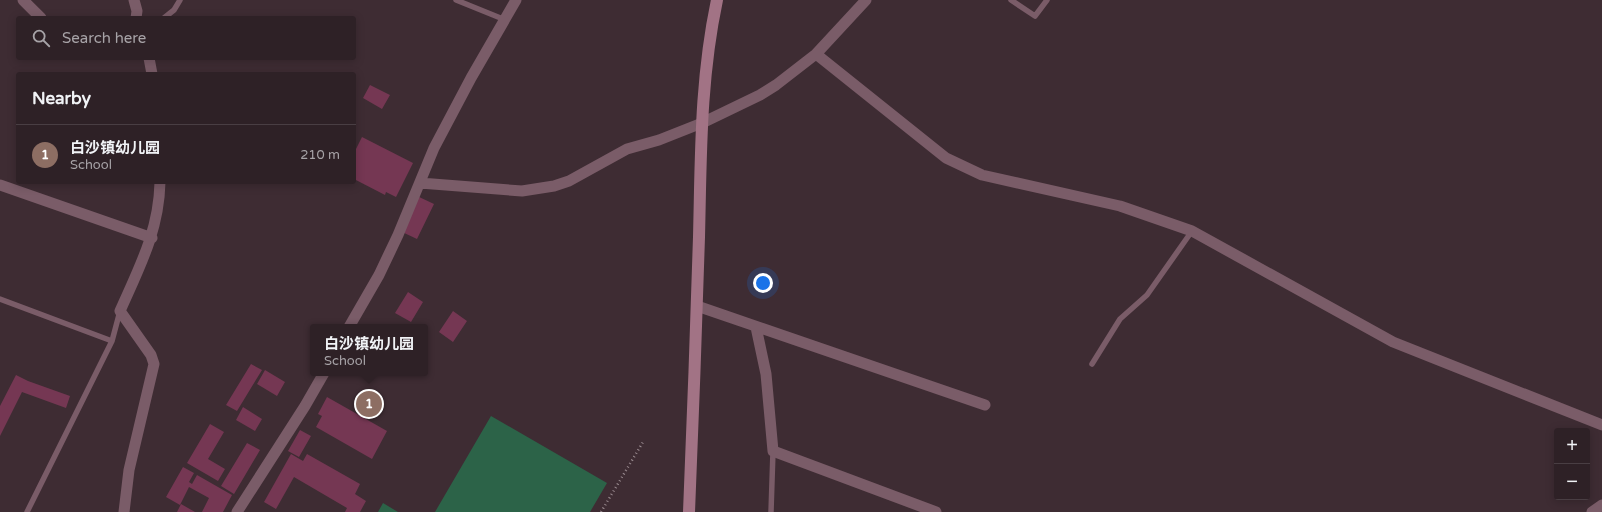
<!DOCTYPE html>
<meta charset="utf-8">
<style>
:root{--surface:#2e2126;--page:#3a2e32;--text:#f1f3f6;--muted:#a7a3a7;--line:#493e43;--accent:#51d398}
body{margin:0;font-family:"Varela Round","Noto Sans SC",sans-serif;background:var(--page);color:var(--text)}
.controls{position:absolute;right:12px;bottom:12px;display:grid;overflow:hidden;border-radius:4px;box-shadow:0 2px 10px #0003}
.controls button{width:36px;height:36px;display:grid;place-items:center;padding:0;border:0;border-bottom:1px solid var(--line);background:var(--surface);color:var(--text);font:20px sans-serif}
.you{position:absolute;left:763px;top:283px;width:14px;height:14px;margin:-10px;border:3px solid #fff;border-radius:50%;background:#1a73e8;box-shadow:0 0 0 6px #1a73e833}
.badge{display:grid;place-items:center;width:26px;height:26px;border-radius:50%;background:var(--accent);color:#fff;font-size:13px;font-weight:700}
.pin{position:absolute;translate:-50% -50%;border:2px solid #fff;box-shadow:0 1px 4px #0006}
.popup{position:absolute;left:310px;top:324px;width:118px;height:52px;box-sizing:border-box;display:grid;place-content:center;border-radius:4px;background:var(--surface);filter:drop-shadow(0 1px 3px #0005);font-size:13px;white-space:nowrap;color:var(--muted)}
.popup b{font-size:15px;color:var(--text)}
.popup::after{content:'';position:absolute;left:50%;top:100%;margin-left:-8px;border:8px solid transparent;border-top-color:var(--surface)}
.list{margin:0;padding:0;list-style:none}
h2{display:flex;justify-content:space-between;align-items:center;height:52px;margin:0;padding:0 16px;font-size:17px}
h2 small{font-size:13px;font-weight:400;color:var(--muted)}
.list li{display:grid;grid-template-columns:26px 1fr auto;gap:12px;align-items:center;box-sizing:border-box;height:60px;padding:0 16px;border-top:1px solid var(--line)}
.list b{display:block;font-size:15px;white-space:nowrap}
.list p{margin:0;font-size:13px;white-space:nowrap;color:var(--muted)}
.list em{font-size:13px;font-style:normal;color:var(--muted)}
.icon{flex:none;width:22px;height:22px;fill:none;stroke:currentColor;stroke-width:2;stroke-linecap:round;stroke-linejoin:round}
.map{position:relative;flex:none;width:1602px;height:512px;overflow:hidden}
.search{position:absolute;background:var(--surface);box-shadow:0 2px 10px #0003;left:16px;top:16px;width:340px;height:44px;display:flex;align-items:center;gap:10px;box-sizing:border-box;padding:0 14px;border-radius:4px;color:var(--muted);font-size:15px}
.panel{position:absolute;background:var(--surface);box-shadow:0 2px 10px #0003;left:16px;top:72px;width:340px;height:112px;border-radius:4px}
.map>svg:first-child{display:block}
.green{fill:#2c6348}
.building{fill:#753753}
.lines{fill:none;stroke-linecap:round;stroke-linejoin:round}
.path{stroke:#9a8b90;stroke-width:2.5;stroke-dasharray:1 3;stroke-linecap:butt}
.lane{stroke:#7a5c68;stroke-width:5.5}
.street{stroke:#7a5c68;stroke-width:11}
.secondary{stroke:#a27385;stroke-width:12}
</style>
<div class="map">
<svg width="1602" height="512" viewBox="0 0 1602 512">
<rect width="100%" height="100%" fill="#3e2c33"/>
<path class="green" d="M 491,416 L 607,483 L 590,512 L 435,512 Z
M 383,503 L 398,512 L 378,512 Z"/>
<path class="building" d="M 370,85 L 390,95 L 382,109 L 363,98 Z
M 362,137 L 413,163 L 396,197 L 386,192 L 385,195 L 354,179 L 354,153 Z
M 417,196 L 434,204 L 417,239 L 400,231 Z
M 408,292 L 423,302 L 411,322 L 395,313 Z
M 453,311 L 467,321 L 453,342 L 439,332 Z
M 251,364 L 262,370 L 237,411 L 226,405 Z
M 265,370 L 285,382 L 277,396 L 257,384 Z
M 16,375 L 28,381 L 70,396 L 66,408 L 22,392 L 0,436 L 0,406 Z
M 327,397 L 387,431 L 372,459 L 316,427 L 322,416 L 318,414 Z
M 243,407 L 262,419 L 255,431 L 236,420 Z
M 210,424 L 224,432 L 208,459 L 225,469 L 218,481 L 187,463 Z
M 300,430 L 311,436 L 299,457 L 288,451 Z
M 247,443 L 260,450 L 234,494 L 221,486 Z
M 291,454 L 303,461 L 307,454 L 360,484 L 355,494 L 366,501 L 360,512 L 345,512 L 347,508 L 294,477 L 276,509 L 264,502 Z
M 183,467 L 194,473 L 189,482 L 192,484 L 197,475 L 232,495 L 223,512 L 202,512 L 209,498 L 189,487 L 180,505 L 166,497 Z
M 181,504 L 195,512 L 177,512 Z"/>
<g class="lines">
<path class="path" d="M 601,512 L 643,442"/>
<path class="lane" d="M 456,0 L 503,19
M 1011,0 L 1035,16 L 1047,0
M 164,18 L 174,10 L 180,0
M 0,299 L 112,341
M 1092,364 L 1120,319 L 1147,295 L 1192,231
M 27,512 L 112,341 L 120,311
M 771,512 L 773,451"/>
<path class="street" d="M 23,0 L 41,18
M 134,0 L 137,11 L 136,18
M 816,54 L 946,158 L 982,175 L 1120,206 L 1192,231 L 1393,342 L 1602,425
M 149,58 L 152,74
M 420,183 L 522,191 L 554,186 L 569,181 L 627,149 L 659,140 L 702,123 L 760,95 L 776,85 L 816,54 L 866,0
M 0,185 L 152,238
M 697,306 L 985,405
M 349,327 L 379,275 L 398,235 L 434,148 L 471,78 L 516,0
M 756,327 L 766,374 L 773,451 L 936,512
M 124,512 L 129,470 L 154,364 L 151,355 L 120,311 C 139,268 159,231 160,182
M 237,512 L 305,406 L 324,373
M 1592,512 L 1602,505"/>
<path class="secondary" d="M 689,512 C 693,420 696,329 699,237 C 701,156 700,80 717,0"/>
</g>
</svg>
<div class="controls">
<button>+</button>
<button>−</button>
</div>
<div class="you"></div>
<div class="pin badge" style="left:369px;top:404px;background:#8d6e63">1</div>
<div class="popup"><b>白沙镇幼儿园</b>School</div>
<div class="search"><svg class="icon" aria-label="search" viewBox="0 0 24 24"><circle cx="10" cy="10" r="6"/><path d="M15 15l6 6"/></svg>Search here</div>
<section class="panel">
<h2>Nearby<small></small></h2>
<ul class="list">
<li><span class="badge" style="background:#8d6e63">1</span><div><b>白沙镇幼儿园</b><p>School</p></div><em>210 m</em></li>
</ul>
</section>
</div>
